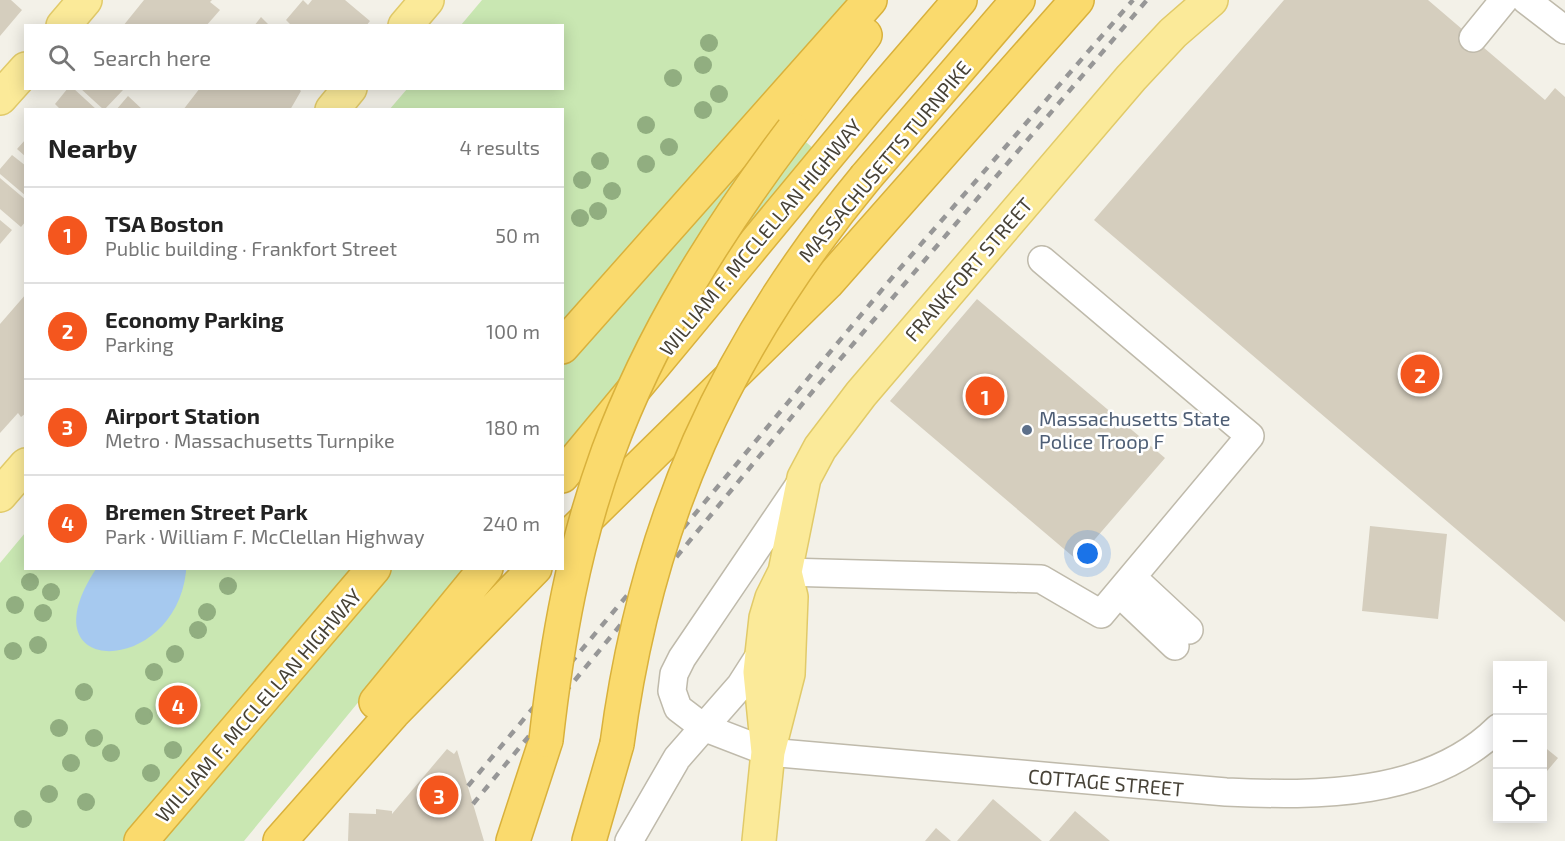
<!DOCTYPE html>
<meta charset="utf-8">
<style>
:root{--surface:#fff;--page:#f2f2f2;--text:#222;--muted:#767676;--line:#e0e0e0;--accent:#f4561e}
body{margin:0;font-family:"Exo 2",sans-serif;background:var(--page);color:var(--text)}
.controls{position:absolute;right:18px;bottom:18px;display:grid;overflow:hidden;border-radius:0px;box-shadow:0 3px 15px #0003}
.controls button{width:54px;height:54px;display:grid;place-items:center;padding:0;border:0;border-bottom:2px solid var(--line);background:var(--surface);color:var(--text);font:30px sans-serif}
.you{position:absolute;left:1088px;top:554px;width:21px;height:21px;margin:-15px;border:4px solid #fff;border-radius:50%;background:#1a73e8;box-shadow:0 0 0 9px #1a73e833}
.badge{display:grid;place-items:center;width:39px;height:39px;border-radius:50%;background:var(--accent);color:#fff;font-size:20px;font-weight:700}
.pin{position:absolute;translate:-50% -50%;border:3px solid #fff;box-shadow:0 2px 6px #0006}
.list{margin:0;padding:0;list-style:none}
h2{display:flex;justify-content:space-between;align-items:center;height:78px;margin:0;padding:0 24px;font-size:26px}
h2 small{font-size:20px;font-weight:400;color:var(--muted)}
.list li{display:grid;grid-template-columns:39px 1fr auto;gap:18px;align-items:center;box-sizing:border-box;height:96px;padding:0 24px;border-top:2px solid var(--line)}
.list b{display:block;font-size:22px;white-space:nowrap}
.list p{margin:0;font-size:20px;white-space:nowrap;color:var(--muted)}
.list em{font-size:20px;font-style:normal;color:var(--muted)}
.icon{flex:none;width:33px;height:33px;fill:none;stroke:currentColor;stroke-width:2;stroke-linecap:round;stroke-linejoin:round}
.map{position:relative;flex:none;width:1565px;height:841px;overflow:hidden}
.search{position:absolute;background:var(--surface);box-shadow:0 3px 15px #0003;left:24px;top:24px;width:540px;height:66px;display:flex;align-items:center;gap:15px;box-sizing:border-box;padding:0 21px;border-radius:0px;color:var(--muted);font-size:22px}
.panel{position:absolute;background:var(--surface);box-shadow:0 3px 15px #0003;left:24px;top:108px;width:540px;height:462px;border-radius:0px}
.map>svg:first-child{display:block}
.green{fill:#c9e7b2}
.water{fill:#a6c9ef}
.building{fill:#d5cebe}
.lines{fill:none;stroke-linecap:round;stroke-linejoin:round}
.minor-casing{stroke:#bfbaab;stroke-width:30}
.major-casing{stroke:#e1ca69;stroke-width:36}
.highway-casing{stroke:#d9b13c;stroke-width:36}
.minor{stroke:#fff;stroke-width:27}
.major{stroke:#fbea99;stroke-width:33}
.highway{stroke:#fada6d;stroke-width:33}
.rail{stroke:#979797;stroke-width:4.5;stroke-dasharray:8 8;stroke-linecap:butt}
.highway-bridge-casing{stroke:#d9b13c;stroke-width:36;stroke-linecap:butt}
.highway-bridge{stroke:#fada6d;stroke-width:33}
.tree{fill:#91ae80}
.service-dot{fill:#5c6f8a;stroke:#fff;stroke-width:2}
.labels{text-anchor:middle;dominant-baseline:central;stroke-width:5;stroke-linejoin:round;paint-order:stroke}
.street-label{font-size:20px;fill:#474237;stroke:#fff}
.service-label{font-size:20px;fill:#4e5e75;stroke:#fff;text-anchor:start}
</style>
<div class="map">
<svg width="1565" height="841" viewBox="0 0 1565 841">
<rect width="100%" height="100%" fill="#f3f1e8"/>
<path class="green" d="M 482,0 L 853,0 L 763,105 L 814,149 L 563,454 L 562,110 L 389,110 L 407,89 L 562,88 L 562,26 L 461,25 Z
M 25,533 L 26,568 L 468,569 L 244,841 L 0,841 L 0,563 Z"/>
<path class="water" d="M 96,569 L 186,568 L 186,572 C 174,677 23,679 96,569 Z"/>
<path class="building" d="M 0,0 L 11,0 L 22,10 L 0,36 Z
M 144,0 L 212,0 L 210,2 L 220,10 L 206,26 L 123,26 Z
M 303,0 L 308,5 L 312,0 L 345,0 L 370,21 L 366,26 L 292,26 L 286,20 Z
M 1284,0 L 1428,0 L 1545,100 L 1555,88 L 1565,97 L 1565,622 L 1094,220 Z
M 261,17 L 270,26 L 254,26 Z
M 68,88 L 73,88 L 97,110 L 61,110 L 55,104 Z
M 80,88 L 121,88 L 123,90 L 104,110 Z
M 200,88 L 298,88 L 301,91 L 290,110 L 183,110 Z
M 128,96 L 143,110 L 116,110 Z
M 26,139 L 26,157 L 17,149 Z
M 12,155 L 26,166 L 26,196 L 0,174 L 0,169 Z
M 0,178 L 26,200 L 26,221 L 21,227 L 0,209 Z
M 0,220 L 12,230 L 0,244 Z
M 26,294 L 26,413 L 21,417 L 18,413 L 0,433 L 0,324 Z
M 977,299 L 1165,458 L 1077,560 L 890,401 Z
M 1370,526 L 1447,534 L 1438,619 L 1362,611 Z
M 1542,745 L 1558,758 L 1542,777 Z
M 447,749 L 454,754 L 457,750 L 484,841 L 348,841 L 349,813 L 376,814 L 376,809 L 392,811 L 392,814 Z
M 993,799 L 1042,841 L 957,841 Z
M 1075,811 L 1110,841 L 1049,841 Z
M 936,828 L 951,841 L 925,841 Z"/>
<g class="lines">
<g class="minor-casing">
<path id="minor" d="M 1526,0 L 1565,30
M 1473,38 L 1504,0
M 800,484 L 682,658 L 674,674 L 672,691 L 678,708 L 703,727 L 768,752 L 1226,792 C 1317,796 1428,797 1498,728
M 785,572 L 1041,579 L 1101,614 L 1250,436 L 1042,260
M 1132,577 L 1189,630
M 1119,593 L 1175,646
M 629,841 L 677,758 L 740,686 L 763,650"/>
</g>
<g class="major-casing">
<path id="major" d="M 63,26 L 85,0
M 405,26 L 427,0
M 0,98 L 26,69
M 332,110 L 350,88
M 0,495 L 26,465
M 768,752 L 760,672 L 766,618 L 772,598 L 785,572 L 804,478 L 820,448 L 861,394 L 1131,78 L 1173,33 L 1211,0
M 759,841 L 768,752 L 788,674 L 791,597 L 785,572"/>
</g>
<g class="highway-casing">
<path id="highway" d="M 793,130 L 865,35
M 866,177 L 1018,0
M 562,347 L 870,0
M 562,476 L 867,108 L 960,0
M 562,543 L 827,283 L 1077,0
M 376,702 L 486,568
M 141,841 L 374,568
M 280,841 L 393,713 L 535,568
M 513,841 L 546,740
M 589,841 L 617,744"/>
</g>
<use href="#minor" class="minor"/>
<use href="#major" class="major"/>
<use href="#highway" class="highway"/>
<path class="rail" d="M 468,786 L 896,273 L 1133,0
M 473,804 L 813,391 L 1147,0"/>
<g class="highway-bridge-casing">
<path id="highway-bridge" d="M 546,740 C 557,642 574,545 608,452 C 651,335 718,229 793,130
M 617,744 C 646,523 724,349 866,177"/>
</g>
<use href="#highway-bridge" class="highway-bridge"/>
</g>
<g class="tree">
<circle cx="709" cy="43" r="9"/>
<circle cx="703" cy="65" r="9"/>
<circle cx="673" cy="78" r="9"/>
<circle cx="719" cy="94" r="9"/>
<circle cx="703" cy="110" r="9"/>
<circle cx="646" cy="125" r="9"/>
<circle cx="669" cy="147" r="9"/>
<circle cx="600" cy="161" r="9"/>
<circle cx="646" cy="164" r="9"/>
<circle cx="582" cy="180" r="9"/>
<circle cx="612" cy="191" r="9"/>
<circle cx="598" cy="211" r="9"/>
<circle cx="580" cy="218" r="9"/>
<circle cx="30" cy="582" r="9"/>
<circle cx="228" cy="586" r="9"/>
<circle cx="51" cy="592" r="9"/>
<circle cx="15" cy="605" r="9"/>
<circle cx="207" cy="612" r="9"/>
<circle cx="43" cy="613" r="9"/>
<circle cx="198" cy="630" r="9"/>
<circle cx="38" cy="645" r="9"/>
<circle cx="13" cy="651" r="9"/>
<circle cx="175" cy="654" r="9"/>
<circle cx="154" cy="672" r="9"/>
<circle cx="84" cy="692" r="9"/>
<circle cx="144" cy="716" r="9"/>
<circle cx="59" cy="728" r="9"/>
<circle cx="94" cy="738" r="9"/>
<circle cx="173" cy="750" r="9"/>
<circle cx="111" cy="753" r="9"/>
<circle cx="71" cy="763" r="9"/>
<circle cx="151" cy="773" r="9"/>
<circle cx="49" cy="794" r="9"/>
<circle cx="86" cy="802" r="9"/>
<circle cx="23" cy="819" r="9"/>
</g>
<circle class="service-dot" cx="1027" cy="430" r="6"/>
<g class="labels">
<g class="street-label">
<text transform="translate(884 161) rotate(-50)">MASSACHUSETTS TURNPIKE</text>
<text transform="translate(760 237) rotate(-50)">WILLIAM F. MCCLELLAN HIGHWAY</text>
<text transform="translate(968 269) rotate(-49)">FRANKFORT STREET</text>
<text transform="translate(258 705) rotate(-49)">WILLIAM F. MCCLELLAN HIGHWAY</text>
<text transform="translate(1106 782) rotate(5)">COTTAGE STREET</text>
</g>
<g class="service-label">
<text x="1039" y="418">Massachusetts State<tspan x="1039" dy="23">Police Troop F</tspan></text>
</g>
</g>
</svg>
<div class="controls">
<button>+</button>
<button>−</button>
<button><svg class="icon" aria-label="locate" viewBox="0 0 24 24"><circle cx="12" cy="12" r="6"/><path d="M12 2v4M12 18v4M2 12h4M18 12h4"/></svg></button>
</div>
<div class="you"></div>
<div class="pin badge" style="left:985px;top:396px">1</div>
<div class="pin badge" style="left:1420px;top:374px">2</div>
<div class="pin badge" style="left:439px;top:795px">3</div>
<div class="pin badge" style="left:178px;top:705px">4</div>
<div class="search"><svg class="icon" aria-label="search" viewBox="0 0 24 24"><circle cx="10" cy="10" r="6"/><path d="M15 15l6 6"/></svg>Search here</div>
<section class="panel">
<h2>Nearby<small>4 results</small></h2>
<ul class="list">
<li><span class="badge">1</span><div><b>TSA Boston</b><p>Public building · Frankfort Street</p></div><em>50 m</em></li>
<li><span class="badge">2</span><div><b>Economy Parking</b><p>Parking</p></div><em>100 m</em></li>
<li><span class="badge">3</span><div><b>Airport Station</b><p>Metro · Massachusetts Turnpike</p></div><em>180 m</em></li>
<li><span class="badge">4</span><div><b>Bremen Street Park</b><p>Park · William F. McClellan Highway</p></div><em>240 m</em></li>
</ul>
</section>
</div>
